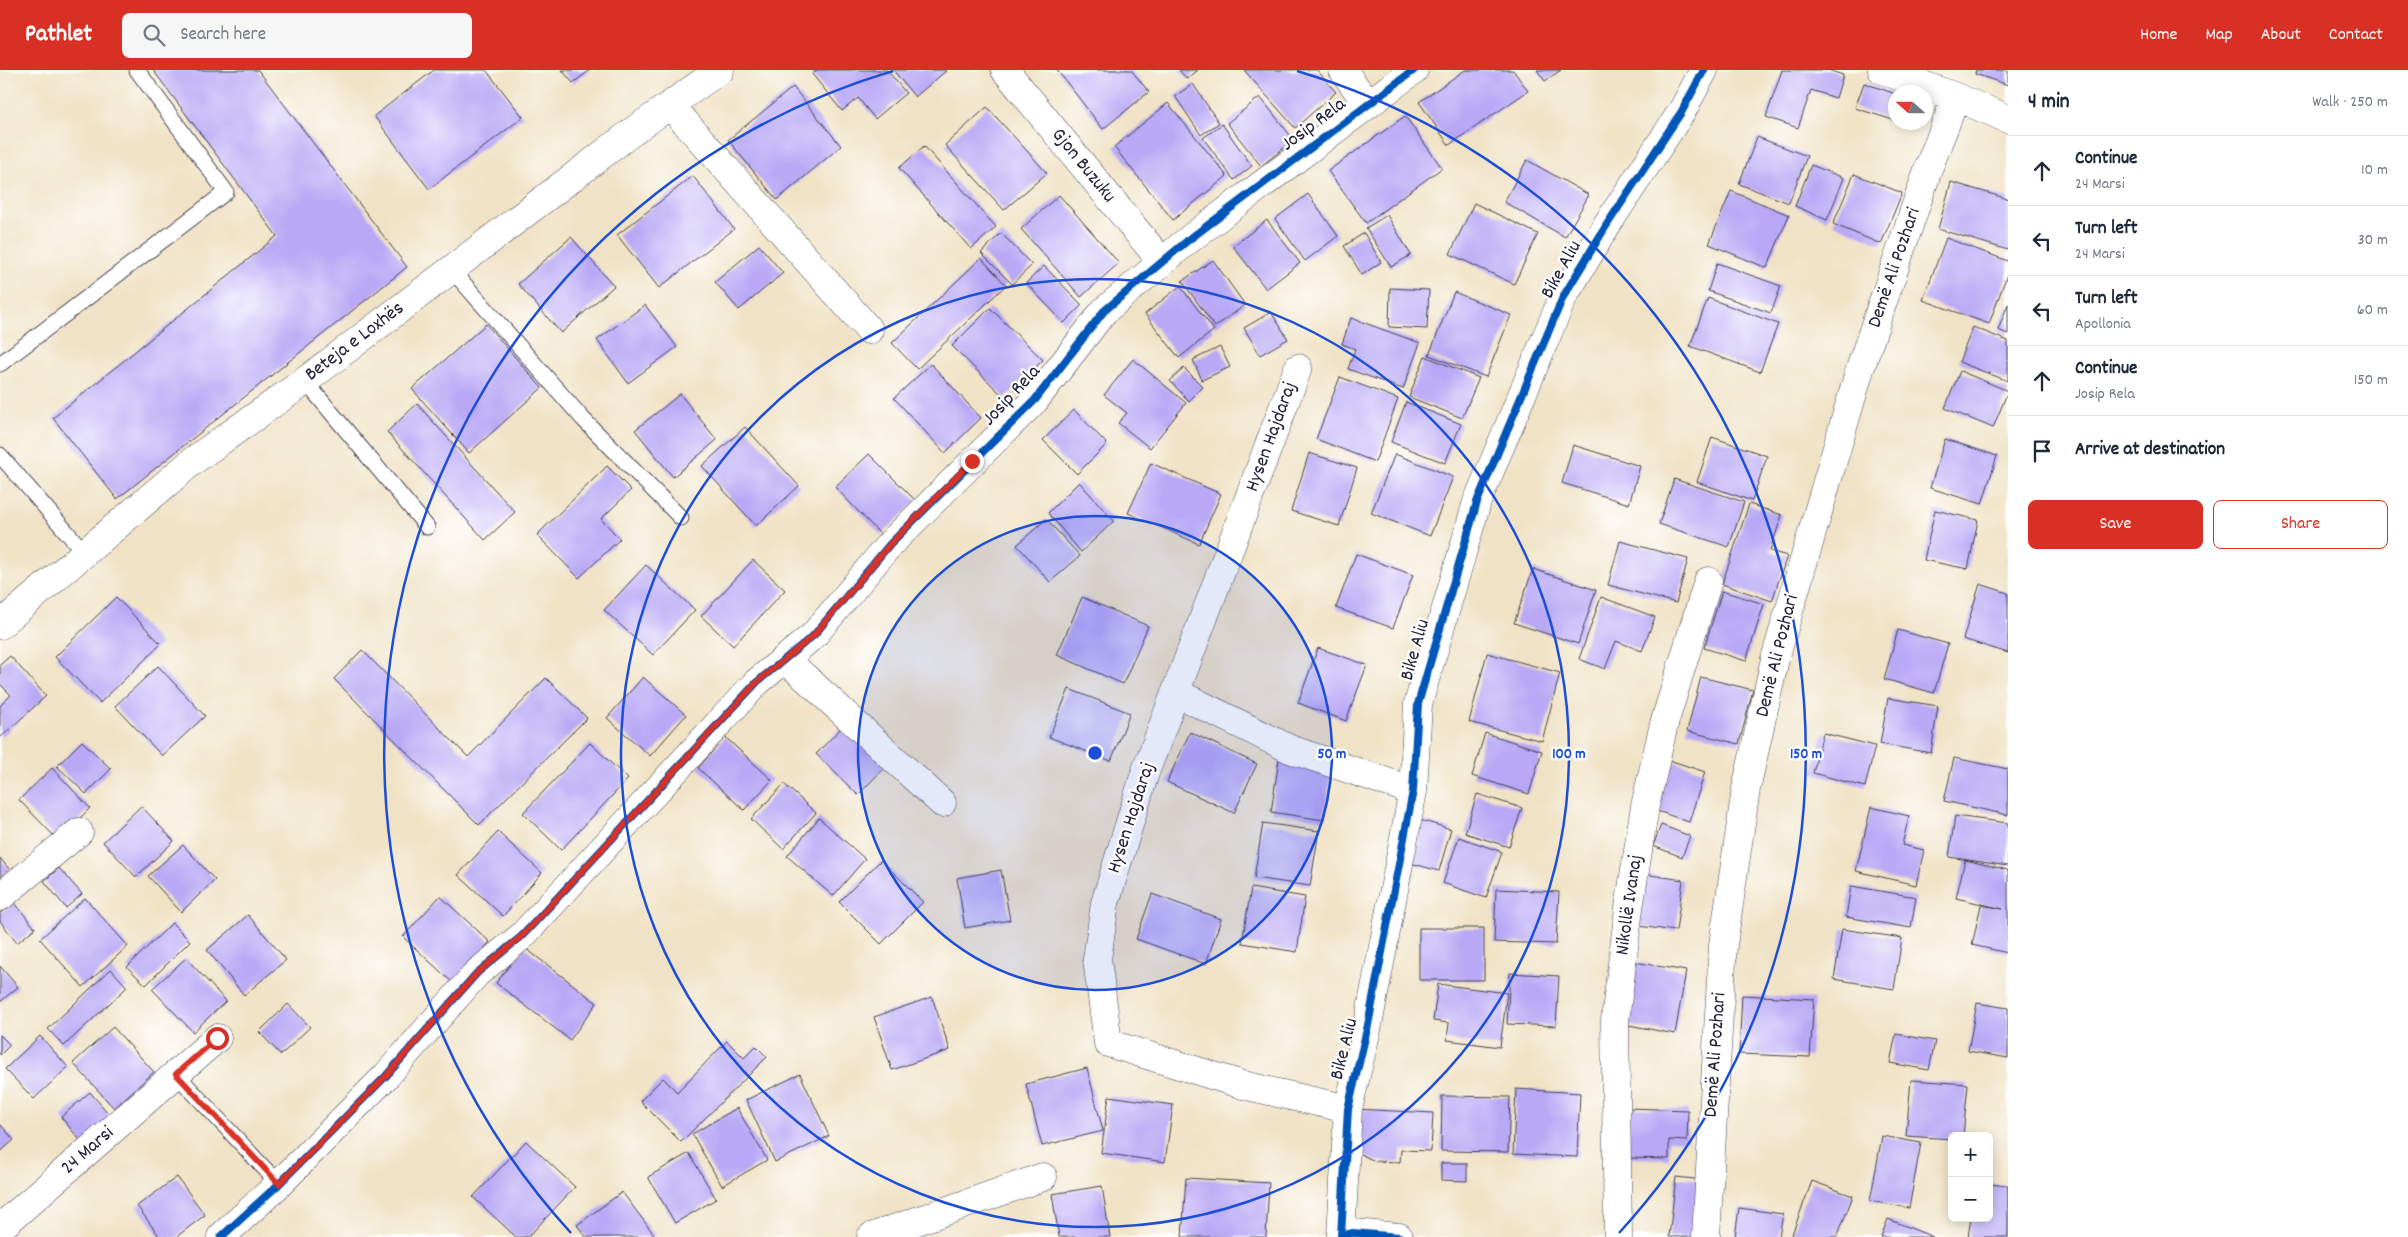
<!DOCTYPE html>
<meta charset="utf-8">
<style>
:root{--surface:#fff;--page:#f6f6f7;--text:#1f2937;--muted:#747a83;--line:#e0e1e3;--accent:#d93025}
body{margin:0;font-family:Dekko,sans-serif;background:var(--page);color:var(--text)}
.controls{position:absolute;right:15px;bottom:15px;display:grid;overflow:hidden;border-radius:8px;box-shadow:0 2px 12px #0003}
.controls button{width:45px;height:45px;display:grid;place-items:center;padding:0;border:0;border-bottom:1px solid var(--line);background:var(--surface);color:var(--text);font:25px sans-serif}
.compass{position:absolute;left:1888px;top:15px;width:45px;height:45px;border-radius:50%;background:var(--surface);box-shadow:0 2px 12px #0003;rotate:291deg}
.stop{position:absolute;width:15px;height:15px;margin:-11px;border:4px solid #d93025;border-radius:50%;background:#fff}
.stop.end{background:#d93025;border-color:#fff;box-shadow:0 1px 5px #0008}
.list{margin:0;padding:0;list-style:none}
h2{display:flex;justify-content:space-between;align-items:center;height:65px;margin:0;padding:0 20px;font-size:21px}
h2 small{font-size:16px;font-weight:400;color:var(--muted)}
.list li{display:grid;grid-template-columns:32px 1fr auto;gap:15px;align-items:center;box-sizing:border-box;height:70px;padding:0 20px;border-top:1px solid var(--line)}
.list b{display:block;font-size:19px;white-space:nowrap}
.list p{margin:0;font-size:16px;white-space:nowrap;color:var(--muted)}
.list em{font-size:16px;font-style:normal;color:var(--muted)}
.actions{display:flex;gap:10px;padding:15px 20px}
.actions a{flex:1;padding:11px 0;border:1px solid var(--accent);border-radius:8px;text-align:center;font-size:18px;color:var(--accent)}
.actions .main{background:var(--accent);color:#fff}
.icon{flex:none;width:28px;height:28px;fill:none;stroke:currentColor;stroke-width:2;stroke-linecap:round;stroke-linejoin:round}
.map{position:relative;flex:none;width:2008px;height:1167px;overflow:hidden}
header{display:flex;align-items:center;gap:30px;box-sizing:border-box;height:70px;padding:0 25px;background:var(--accent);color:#fff}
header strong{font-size:24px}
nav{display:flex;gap:28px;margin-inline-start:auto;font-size:18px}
.search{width:350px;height:45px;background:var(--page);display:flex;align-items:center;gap:12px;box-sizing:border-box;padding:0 18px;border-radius:8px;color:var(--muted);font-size:19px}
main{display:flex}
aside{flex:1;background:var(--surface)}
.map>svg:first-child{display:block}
.building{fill:#b8a8f5}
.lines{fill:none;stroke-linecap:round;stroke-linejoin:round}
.service-casing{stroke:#413f50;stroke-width:17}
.minor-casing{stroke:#413f50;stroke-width:29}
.service{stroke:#fff;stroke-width:15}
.minor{stroke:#fff;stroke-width:28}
.cycleway-casing{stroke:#fff;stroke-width:11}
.cycleway{stroke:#0057b8;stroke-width:8}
.route{stroke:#d93025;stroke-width:6}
.ring{fill:none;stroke:#1d4ed8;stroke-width:2.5}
.labels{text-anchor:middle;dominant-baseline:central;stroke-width:4.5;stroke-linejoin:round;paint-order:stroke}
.street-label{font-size:20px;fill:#22223b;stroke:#fff}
.centre{fill:#1d4ed8;stroke:#fff;stroke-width:2.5}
.ring-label{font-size:15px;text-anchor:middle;font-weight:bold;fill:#1d4ed8;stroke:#fff;stroke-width:4.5;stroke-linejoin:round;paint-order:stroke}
</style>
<header>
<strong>Pathlet</strong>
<div class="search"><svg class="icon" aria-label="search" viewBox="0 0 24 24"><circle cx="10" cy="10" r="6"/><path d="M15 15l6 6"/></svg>Search here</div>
<nav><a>Home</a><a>Map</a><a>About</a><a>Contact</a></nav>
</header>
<main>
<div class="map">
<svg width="2008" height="1167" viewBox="0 0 2008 1167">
<rect width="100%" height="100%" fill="#fff"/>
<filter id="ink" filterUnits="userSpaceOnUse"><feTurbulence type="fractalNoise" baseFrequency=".02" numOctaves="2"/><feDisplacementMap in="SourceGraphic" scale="10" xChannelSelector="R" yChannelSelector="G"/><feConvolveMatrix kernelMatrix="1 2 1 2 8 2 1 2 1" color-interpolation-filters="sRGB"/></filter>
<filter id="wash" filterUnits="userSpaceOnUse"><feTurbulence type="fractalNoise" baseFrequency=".0096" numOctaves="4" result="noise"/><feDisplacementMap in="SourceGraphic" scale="20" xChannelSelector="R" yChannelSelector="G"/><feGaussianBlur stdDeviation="1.12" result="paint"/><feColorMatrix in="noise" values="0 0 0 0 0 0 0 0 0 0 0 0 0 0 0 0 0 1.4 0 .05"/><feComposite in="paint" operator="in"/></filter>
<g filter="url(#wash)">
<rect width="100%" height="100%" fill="#f0e2c5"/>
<g id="blocks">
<path class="building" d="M 153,0 L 258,0 L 407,197 L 117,429 L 53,348 L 277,166 Z
M 434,0 L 486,0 L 523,47 L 429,119 L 374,46 Z
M 562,0 L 590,0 L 573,13 Z
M 817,0 L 887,0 L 906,23 L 875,49 L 858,28 L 842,41 L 812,4 Z
M 893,0 L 947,0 L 915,27 Z
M 1057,0 L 1131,0 L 1149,22 L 1103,59 Z
M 1179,0 L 1198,0 L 1187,9 Z
M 1244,0 L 1317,0 L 1336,22 L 1295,58 Z
M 1465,0 L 1513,0 L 1528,21 L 1449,75 L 1419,32 Z
M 1537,0 L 1561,0 L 1545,11 Z
M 1782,0 L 1828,0 L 1843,5 L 1836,28 L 1811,20 L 1798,58 L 1766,47 Z
M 1976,0 L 2008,0 L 2008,15 L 1975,4 Z
M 1864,13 L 1896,24 L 1896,51 L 1855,38 Z
M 1193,14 L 1219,53 L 1201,65 L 1175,26 Z
M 793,17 L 841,76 L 777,130 L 728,70 Z
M 1260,27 L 1294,70 L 1261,96 L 1227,53 Z
M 1168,33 L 1227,106 L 1173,150 L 1114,77 Z
M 987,37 L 1047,103 L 1004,140 L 945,75 Z
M 1405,46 L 1442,98 L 1366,153 L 1328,101 Z
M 1222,54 L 1252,96 L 1234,110 L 1203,68 Z
M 1757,67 L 1807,86 L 1789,133 L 1739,114 Z
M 924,76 L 996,157 L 971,179 L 899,98 Z
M 1527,90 L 1589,125 L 1565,167 L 1504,132 Z
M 1811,95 L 1844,108 L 1827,150 L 1795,136 Z
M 1854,104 L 1902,123 L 1881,174 L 1833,154 Z
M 693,106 L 734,159 L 659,218 L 617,165 Z
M 1951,112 L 2008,129 L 2008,180 L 1938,159 Z
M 1731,121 L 1789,145 L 1767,198 L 1709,174 Z
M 1308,124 L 1338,166 L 1305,191 L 1275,149 Z
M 1059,125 L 1119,193 L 1081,227 L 1021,159 Z
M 1474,133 L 1538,164 L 1514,214 L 1450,184 Z
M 1387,145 L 1411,185 L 1391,197 L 1366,158 Z
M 1267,150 L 1300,193 L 1266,219 L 1233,176 Z
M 1001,163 L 1032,195 L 1012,214 L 981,183 Z
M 1364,163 L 1381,192 L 1362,205 L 1344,176 Z
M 571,167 L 614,216 L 561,263 L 518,214 Z
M 1946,168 L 2008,191 L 2008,202 L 1989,254 L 1923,230 Z
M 759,175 L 783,203 L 739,240 L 715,212 Z
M 981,188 L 1006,215 L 917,299 L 892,273 Z
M 1213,190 L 1245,235 L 1215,257 L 1182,211 Z
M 1717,193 L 1781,216 L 1771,243 L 1708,221 Z
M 1044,196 L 1082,235 L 1064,253 L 1026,213 Z
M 1180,216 L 1214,260 L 1179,288 L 1145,244 Z
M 1390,218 L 1429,220 L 1427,259 L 1389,257 Z
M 1454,222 L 1511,245 L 1486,307 L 1429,285 Z
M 1708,228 L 1778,254 L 1760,302 L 1690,276 Z
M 2008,234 L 2008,264 L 1998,260 Z
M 645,235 L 677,277 L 628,313 L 597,270 Z
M 990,238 L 1043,290 L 1005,328 L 952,276 Z
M 1271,242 L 1288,269 L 1260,285 L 1244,258 Z
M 1351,248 L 1420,273 L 1403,319 L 1348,299 L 1355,279 L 1342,274 Z
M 486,254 L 542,318 L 469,383 L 412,319 Z
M 1973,257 L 2008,271 L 2008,311 L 1959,292 Z
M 1220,277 L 1230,297 L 1202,310 L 1193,290 Z
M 1425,286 L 1479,308 L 1462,348 L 1409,327 Z
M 1133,289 L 1186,333 L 1150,378 L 1118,353 L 1127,343 L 1104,325 Z
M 931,294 L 981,348 L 945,383 L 894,328 Z
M 1184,298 L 1203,317 L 1189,331 L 1170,311 Z
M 1960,301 L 2008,321 L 1993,358 L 1945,338 Z
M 1340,307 L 1398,329 L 1375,392 L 1316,369 Z
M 680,324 L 717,370 L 673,407 L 635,360 Z
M 1406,332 L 1461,354 L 1445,393 L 1391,372 Z
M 417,334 L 515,442 L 485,470 L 387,362 Z
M 1074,340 L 1107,374 L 1077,404 L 1043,370 Z
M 745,357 L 799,416 L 756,456 L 702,396 Z
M 1712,367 L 1767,386 L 1752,431 L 1697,412 Z
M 1945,369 L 1997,386 L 1982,434 L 1930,418 Z
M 1573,375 L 1640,396 L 1629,434 L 1562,413 Z
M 1309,383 L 1357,398 L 1339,456 L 1291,441 Z
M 869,384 L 916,431 L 881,465 L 835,417 Z
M 1395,384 L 1453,407 L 1430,466 L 1371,443 Z
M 1151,393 L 1221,424 L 1199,474 L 1128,443 Z
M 607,396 L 631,420 L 601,449 L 620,469 L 579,508 L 537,465 Z
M 1674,409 L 1744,432 L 1729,477 L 1659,454 Z
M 1079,412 L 1114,451 L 1081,482 L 1048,443 Z
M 1749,434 L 1782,445 L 1770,481 L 1787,486 L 1772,531 L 1722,514 Z
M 1935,440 L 1978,450 L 1968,499 L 1924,490 Z
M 1046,449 L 1080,486 L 1050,512 L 1017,475 Z
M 1620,471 L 1688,489 L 1676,533 L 1608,515 Z
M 1356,484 L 1413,505 L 1393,558 L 1336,538 Z
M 753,490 L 785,520 L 733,576 L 701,546 Z
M 646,495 L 695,540 L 653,585 L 604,540 Z
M 1533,499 L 1596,520 L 1578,574 L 1514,553 Z
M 1980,514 L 2008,523 L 2008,583 L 1963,569 Z
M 1722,521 L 1764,534 L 1746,591 L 1704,578 Z
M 116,527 L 161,574 L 100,633 L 55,587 Z
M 1082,527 L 1148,556 L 1123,614 L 1057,585 Z
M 1601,527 L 1655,547 L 1642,581 L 1616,571 L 1605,599 L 1579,589 Z
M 1898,560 L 1948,574 L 1934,623 L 1884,609 Z
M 1318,578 L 1367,595 L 1346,651 L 1298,633 Z
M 362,580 L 468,687 L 546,608 L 587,648 L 479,755 L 334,609 Z
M 1487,583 L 1560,603 L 1542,671 L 1469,652 Z
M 10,586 L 46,626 L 0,668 L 0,636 L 11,625 L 0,614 L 0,595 Z
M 158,596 L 205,646 L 162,686 L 115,636 Z
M 643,607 L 686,645 L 650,686 L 607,648 Z
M 1701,607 L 1753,620 L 1739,674 L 1687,661 Z
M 1069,619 L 1130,643 L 1111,691 L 1049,667 Z
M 1888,628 L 1938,636 L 1931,683 L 1880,674 Z
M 845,654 L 887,695 L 858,725 L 816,684 Z
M 1190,662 L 1257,694 L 1234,743 L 1167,712 Z
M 1485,663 L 1542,681 L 1529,724 L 1472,706 Z
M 1823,663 L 1875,676 L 1865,717 L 1813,703 Z
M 725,667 L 772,710 L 744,740 L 698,698 Z
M 82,671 L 111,699 L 86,724 L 57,696 Z
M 590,673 L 628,709 L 561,780 L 523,743 Z
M 1660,687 L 1705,702 L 1689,752 L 1643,736 Z
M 1954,688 L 2008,699 L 2008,745 L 1944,731 Z
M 1279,689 L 1332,697 L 1324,750 L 1271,742 Z
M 52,698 L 90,738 L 58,770 L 19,730 Z
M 784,714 L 816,743 L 783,779 L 751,749 Z
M 1477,724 L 1522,738 L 1509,777 L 1465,763 Z
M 141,736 L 174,771 L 136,807 L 103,772 Z
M 1871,737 L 1909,746 L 1902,775 L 1924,780 L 1916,815 L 1856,801 Z
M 1955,746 L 2008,753 L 2008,796 L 1949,787 Z
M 819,748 L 865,789 L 833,826 L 787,786 Z
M 1420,750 L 1451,759 L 1439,801 L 1407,792 Z
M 1263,753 L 1319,761 L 1310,816 L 1254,808 Z
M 1661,755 L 1690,766 L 1682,787 L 1653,776 Z
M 498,762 L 542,803 L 503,846 L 458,805 Z
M 1459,767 L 1502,782 L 1486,828 L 1443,813 Z
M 183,775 L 215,810 L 181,842 L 148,806 Z
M 0,788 L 9,799 L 0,807 Z
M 881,790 L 923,832 L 881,874 L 839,832 Z
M 1965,790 L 2008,800 L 2008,883 L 1972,875 L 1981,835 L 2003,839 L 1956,828 Z
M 59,798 L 82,824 L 66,838 L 44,811 Z
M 1001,800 L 1010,850 L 965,858 L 957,808 Z
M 1630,802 L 1683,810 L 1676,861 L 1623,854 Z
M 1851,816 L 1916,827 L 1911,858 L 1846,847 Z
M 1251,818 L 1305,827 L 1297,882 L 1242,873 Z
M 1496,819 L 1559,822 L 1556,874 L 1494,872 Z
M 1152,824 L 1221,849 L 1206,894 L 1136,869 Z
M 440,826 L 490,872 L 453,913 L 403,867 Z
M 85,828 L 128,876 L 83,917 L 40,869 Z
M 14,832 L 35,858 L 17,873 L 0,851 L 0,843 Z
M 248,845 L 286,890 L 244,925 L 207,880 Z
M 172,853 L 190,871 L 146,915 L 127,897 Z
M 1419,858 L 1484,858 L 1484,910 L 1419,910 Z
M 1842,859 L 1902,868 L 1894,919 L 1834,909 Z
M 524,877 L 597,933 L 570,970 L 496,913 Z
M 186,888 L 226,931 L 193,962 L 152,919 Z
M 1629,891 L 1686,901 L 1675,964 L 1618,953 Z
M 0,896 L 18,917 L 0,932 Z
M 111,899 L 127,917 L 64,976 L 48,959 Z
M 1510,903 L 1559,906 L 1556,956 L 1507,954 Z
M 1438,914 L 1507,923 L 1500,977 L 1447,970 L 1449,953 L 1433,951 Z
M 1742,925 L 1814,929 L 1810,987 L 1739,984 Z
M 932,927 L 950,980 L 892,1000 L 874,947 Z
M 1977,933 L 2008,938 L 2008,988 L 1968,981 Z
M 288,934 L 310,957 L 281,985 L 259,962 Z
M 113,957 L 154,1002 L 114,1038 L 73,993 Z
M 1896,964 L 1935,971 L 1929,1000 L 1890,993 Z
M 0,965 L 10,975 L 0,985 Z
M 40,966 L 68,997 L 34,1029 L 5,999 Z
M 727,971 L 744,988 L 756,976 L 767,987 L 681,1072 L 640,1031 L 663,1008 L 677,1022 Z
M 1087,998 L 1103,1061 L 1042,1076 L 1026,1014 Z
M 800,1004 L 829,1066 L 775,1092 L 746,1030 Z
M 1911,1010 L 1968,1014 L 1963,1066 L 1952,1066 L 1952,1069 L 1906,1066 Z
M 1516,1019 L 1580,1023 L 1577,1087 L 1513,1084 Z
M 90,1022 L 114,1050 L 84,1075 L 61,1047 Z
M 1109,1026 L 1173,1035 L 1165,1092 L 1101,1083 Z
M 1442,1026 L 1510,1027 L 1508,1082 L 1441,1081 Z
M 737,1038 L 767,1090 L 722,1116 L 692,1064 Z
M 1627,1038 L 1688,1040 L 1687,1071 L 1669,1070 L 1669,1089 L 1626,1088 Z
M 1355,1039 L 1433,1043 L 1431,1081 L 1401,1080 L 1400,1092 L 1375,1091 L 1358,1083 Z
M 0,1054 L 14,1070 L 0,1082 Z
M 1882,1066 L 1921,1073 L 1909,1138 L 1870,1131 Z
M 526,1071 L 575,1117 L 528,1167 L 516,1167 L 473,1127 Z
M 689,1083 L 716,1129 L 675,1153 L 648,1107 Z
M 1441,1093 L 1467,1093 L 1467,1111 L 1441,1110 Z
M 177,1107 L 205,1145 L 176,1167 L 160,1167 L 137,1136 Z
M 1676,1107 L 1703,1110 L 1696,1167 L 1669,1167 Z
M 1186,1108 L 1269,1113 L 1266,1167 L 1182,1167 Z
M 1812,1111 L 1853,1126 L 1837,1167 L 1791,1167 Z
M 1989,1114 L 2008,1116 L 2008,1167 L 1968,1167 L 1971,1148 L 1989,1148 Z
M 1102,1116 L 1110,1167 L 1059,1167 L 1052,1124 Z
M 622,1122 L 656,1167 L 586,1167 L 577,1155 Z
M 1739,1138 L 1783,1144 L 1779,1167 L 1735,1167 Z
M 1888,1149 L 1933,1167 L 1881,1167 Z"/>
</g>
</g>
<g filter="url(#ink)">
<use href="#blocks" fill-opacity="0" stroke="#413f50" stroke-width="1"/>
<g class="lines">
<g class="service-casing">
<path id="service" d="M 451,199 L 583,349 L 681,448
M 0,294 L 226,122 L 137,0
M 305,311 L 427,457
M 0,385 L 84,482
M 176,1004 L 279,1114"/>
</g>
<g class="minor-casing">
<path id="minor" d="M 1005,0 L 1162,192
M 1343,0 L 1368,35
M 1882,0 L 1956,27 L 2008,49
M 670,35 L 869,260
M 1298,298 L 1145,703 L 1105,833 L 1097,889 L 1108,973 L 1243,1015 L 1348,1039
M 0,555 L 194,390 L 305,311 L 636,59 L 720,0
M 785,589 L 942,733
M 1177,623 L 1290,679 L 1413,721
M 0,827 L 79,762
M 0,1158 L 217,968
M 221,1167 L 279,1114 L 386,1006 L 477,903 L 522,866 L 757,612 L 814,565 L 890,474 L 1035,330 L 1104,241 L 1187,171 L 1414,0
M 871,1167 L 1043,1107
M 1399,1167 L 1353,1163 L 1341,1166 L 1348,1039 L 1368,955 L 1413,721 L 1418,634 L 1477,432 L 1563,227 L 1606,156 L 1682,41 L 1704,0
M 1618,1167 L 1615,950 L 1629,838 L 1645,736 L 1664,654 L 1708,511
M 1706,1167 L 1723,875 L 1746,719 L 1775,589 L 1860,299 L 1930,94 L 1956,27"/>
</g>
<use href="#service" class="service"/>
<use href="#minor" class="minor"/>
<g class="cycleway-casing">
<path id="cycleway" d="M 221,1167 L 279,1114 L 386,1006 L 477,903 L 522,866 L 757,612 L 814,565 L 890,474 L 1035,330 L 1104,241 L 1187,171 L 1414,0
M 1399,1167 L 1353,1163 L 1341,1166 L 1348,1039 L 1368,955 L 1413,721 L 1418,634 L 1477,432 L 1563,227 L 1606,156 L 1682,41 L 1704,0"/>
</g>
<use href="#cycleway" class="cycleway"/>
</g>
</g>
<g class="lines" filter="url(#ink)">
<path class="route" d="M 217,968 L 176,1004 L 279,1114 L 386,1006 L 477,903 L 522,866 L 757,612 L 814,565 L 890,474 L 972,391"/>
</g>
<circle cx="1095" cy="683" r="237" fill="#1d4ed8" fill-opacity=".12"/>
<g class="ring">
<circle cx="1095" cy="683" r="237"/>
<circle cx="1095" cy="683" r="474"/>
<path d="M571 1163A711 711 0 0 1 893 1M1297 1A711 711 0 0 1 1619 1163"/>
</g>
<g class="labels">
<g class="street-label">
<text transform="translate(1314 55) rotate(-37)">Josip Rela</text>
<text transform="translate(1083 96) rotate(51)">Gjon Buzuku</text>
<text transform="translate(1895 198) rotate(-71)">Demë Ali Pozhari</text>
<text transform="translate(1562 200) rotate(-61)">Bike Aliu</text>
<text transform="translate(355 272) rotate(-37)">Beteja e Loxhës</text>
<text transform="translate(1012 326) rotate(-47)">Josip Rela</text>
<text transform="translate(1272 367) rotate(-70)">Hysen Hajdaraj</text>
<text transform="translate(1416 580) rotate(-74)">Bike Aliu</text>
<text transform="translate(1778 586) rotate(-76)">Demë Ali Pozhari</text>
<text transform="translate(1132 748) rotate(-72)">Hysen Hajdaraj</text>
<text transform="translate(1630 835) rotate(-82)">Nikollë Ivanaj</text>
<text transform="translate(1345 979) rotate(-76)">Bike Aliu</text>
<text transform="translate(1716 985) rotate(-86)">Demë Ali Pozhari</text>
<text transform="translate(88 1081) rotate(-41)">24 Marsi</text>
</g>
</g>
<circle cx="1095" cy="683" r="8" class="centre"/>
<g class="ring-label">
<text x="1332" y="688">50 m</text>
<text x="1569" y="688">100 m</text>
<text x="1806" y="688">150 m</text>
</g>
</svg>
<div class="controls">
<button>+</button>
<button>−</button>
</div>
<svg class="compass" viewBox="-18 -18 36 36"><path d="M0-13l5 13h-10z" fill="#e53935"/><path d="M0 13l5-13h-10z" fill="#747a83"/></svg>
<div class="stop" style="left:217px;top:968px"></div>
<div class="stop end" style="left:972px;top:391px"></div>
</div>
<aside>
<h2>4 min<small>Walk · 250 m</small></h2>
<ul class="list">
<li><svg class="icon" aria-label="ahead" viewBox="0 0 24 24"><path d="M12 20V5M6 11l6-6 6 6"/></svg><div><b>Continue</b><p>24 Marsi</p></div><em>10 m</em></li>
<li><svg class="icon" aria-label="left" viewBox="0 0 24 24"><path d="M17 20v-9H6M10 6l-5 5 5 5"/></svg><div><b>Turn left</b><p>24 Marsi</p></div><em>30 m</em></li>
<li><svg class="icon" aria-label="left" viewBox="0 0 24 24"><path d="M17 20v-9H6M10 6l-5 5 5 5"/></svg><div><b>Turn left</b><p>Apollonia</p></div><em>60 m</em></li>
<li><svg class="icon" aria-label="ahead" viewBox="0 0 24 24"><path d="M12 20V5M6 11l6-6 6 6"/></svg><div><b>Continue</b><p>Josip Rela</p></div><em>150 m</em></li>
<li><svg class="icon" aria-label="arrive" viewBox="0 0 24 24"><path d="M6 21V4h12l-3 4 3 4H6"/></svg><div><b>Arrive at destination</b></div></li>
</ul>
<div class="actions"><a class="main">Save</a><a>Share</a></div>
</aside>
</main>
